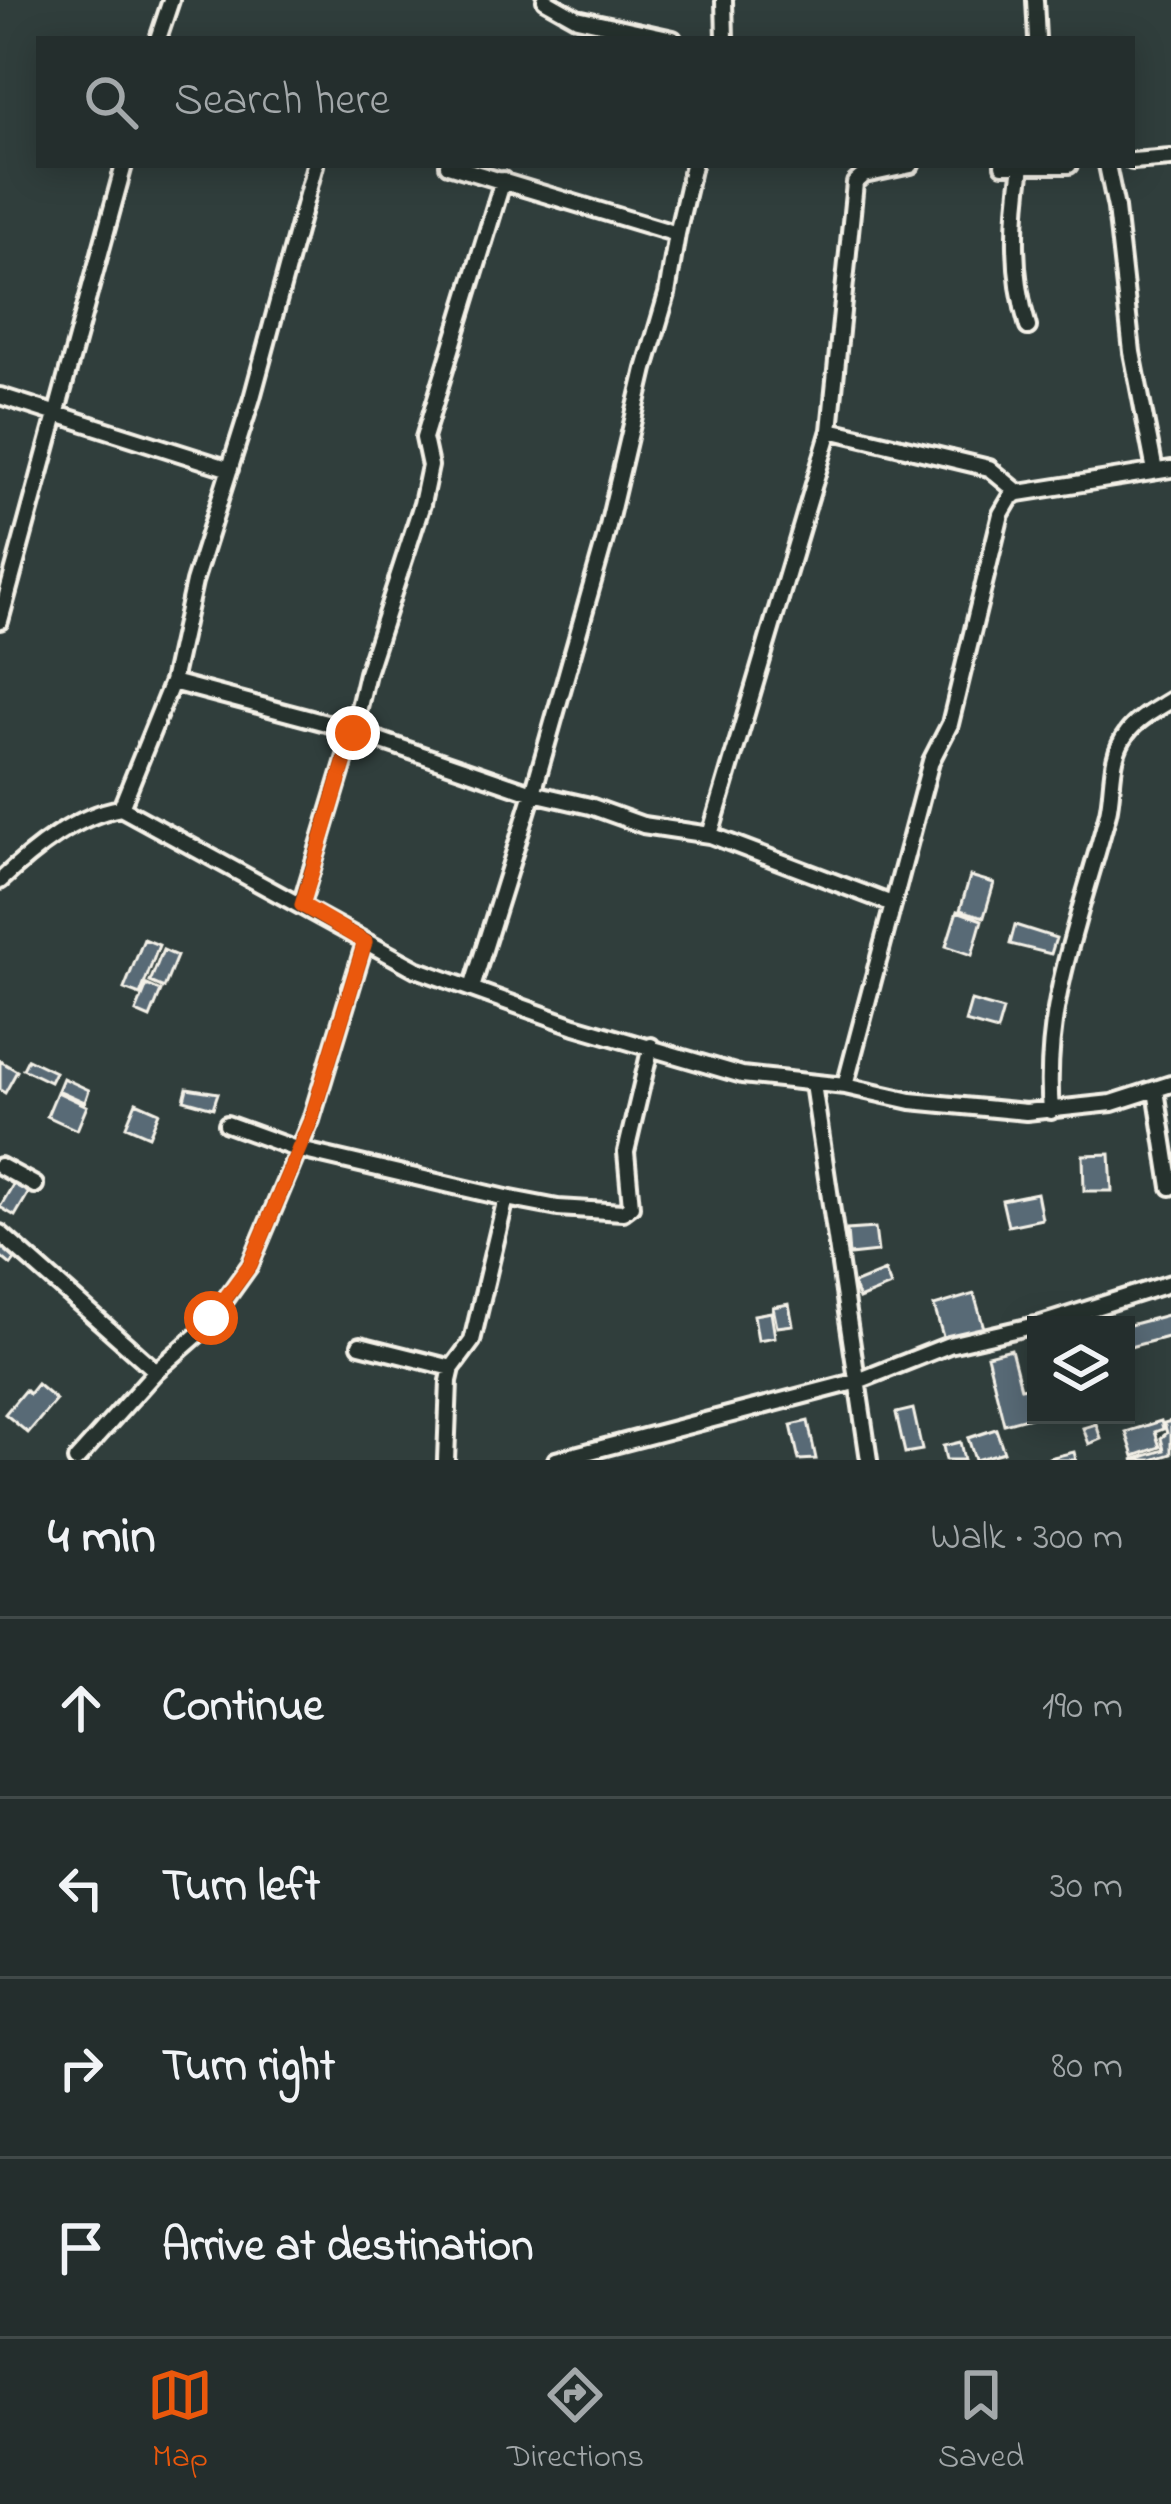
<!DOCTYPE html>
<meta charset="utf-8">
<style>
:root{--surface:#242e2d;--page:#303a39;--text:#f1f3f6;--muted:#a3a8aa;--line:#414a49;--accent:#ea580c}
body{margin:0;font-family:"Indie Flower",sans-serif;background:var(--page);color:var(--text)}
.controls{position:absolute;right:36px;bottom:36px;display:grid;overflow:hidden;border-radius:0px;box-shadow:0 6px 30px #0003}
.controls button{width:108px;height:108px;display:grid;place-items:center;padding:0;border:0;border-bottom:3px solid var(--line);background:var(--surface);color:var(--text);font:60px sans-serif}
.stop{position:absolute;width:36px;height:36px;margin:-27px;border:9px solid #ea580c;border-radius:50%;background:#fff}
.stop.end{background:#ea580c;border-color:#fff;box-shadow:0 3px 12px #0008}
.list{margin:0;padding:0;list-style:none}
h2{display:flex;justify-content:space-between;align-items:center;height:156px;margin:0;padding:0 48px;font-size:51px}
h2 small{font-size:39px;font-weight:400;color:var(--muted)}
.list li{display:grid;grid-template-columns:78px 1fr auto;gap:36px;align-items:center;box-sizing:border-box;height:180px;padding:0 48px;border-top:3px solid var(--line)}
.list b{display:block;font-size:45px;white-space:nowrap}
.list em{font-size:39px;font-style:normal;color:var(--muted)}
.icon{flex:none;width:66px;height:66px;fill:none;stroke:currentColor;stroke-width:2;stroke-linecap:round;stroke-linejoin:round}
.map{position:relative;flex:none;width:1171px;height:1460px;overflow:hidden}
.search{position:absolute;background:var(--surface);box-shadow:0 6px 30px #0003;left:36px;right:36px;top:36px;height:132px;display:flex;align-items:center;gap:30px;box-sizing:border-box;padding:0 42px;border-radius:0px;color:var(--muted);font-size:45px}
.sheet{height:876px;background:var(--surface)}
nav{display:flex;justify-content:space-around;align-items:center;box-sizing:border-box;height:168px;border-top:3px solid var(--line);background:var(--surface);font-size:33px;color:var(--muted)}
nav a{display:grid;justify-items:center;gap:6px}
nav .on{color:var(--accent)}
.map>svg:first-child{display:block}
.building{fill:#586a76;stroke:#f4f1e8;stroke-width:3}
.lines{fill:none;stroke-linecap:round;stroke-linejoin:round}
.street-casing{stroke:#f4f1e8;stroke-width:22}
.street{stroke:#26332d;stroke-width:14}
.route{stroke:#ea580c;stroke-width:15}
</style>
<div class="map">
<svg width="1171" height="1460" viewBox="0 0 1171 1460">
<rect width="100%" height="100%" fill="#303e3c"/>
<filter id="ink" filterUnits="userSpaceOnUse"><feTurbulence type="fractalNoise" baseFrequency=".00833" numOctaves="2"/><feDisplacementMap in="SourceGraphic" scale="24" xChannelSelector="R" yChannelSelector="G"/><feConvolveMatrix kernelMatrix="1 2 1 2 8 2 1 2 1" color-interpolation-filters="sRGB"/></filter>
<g filter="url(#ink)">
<path class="building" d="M 970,876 L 994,883 L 984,917 L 960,910 Z
M 957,911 L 982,920 L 972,955 L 946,946 Z
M 1015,925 L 1056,938 L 1051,954 L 1010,944 Z
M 144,939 L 159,945 L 140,995 L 124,989 Z
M 163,950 L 177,956 L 164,988 L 150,982 Z
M 147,985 L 161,991 L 150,1018 L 136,1012 Z
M 971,1001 L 1003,1010 L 997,1031 L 965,1022 Z
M 28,1059 L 55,1072 L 50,1082 L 23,1069 Z
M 0,1061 L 17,1071 L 5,1093 L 0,1090 Z
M 63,1078 L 89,1090 L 85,1102 L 58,1090 Z
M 187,1088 L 218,1093 L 213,1108 L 184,1100 Z
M 57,1092 L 87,1106 L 77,1130 L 47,1116 Z
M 136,1102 L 159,1112 L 149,1136 L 126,1126 Z
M 1110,1154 L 1112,1191 L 1084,1191 L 1083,1155 Z
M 14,1183 L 29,1192 L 15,1216 L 0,1207 Z
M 1037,1193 L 1042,1219 L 1008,1226 L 1002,1200 Z
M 875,1228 L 878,1252 L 849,1255 L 847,1230 Z
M 0,1239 L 19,1254 L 11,1265 L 0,1256 Z
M 885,1271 L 891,1286 L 859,1299 L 853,1284 Z
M 974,1294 L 984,1328 L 944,1340 L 934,1306 Z
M 789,1304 L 793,1325 L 777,1327 L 773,1307 Z
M 771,1312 L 775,1337 L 758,1340 L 754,1315 Z
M 1171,1314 L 1171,1336 L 1126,1348 L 1126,1326 Z
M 1011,1349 L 1021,1388 L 1032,1386 L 1038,1415 L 1004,1424 L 987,1355 Z
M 37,1384 L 56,1400 L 28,1433 L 5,1414 L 25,1390 L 29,1394 Z
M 913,1409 L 922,1450 L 905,1453 L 896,1413 Z
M 808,1421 L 816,1459 L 799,1460 L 791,1425 Z
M 1161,1421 L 1163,1429 L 1155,1432 L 1160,1447 L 1134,1456 L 1126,1432 Z
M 1171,1421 L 1171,1454 L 1152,1460 L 1132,1460 L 1164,1450 L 1161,1438 L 1167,1433 L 1164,1423 Z
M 1096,1424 L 1101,1439 L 1089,1444 L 1083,1428 Z
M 996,1429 L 1004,1452 L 975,1460 L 968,1438 Z
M 960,1442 L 964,1460 L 946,1460 L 943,1446 Z
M 1074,1452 L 1076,1460 L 1049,1460 L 1049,1458 Z"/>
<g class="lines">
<g class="street-casing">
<path id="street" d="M 545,0 L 577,18 L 673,39
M 724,0 L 725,39
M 1035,0 L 1037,39
M 158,39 L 171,0
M 1132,161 L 1171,158
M 448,165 L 677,234
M 1003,165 L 1069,165
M 1107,165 L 1116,208 L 1132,352 L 1155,471
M 1022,166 C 1014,220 1012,274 1028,327
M 0,396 L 230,469
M 830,430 L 989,468 L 1019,493
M 0,621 L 124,165
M 172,682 L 341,727 L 533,793 L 590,806 L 643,825 L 710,835 L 892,904
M 121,808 L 172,682 L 194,582 L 252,398 L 315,165
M 710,835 L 830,430 L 855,183 L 864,175 L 911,165
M 0,881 C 33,850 76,815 121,808 L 416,969 L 575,1026 L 742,1075 L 845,1086 L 911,1101 L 1026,1112 L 1112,1103 L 1171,1084
M 301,905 L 353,733 L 367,673 L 422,504 L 430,466 L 424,438 L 503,180
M 472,988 L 533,793 L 605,539 L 645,369 L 667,294 L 677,234 L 693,165
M 813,1084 L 869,1460
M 845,1086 L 931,761 L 950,724 L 1001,514 L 1011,497 L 1019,493 L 1171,469
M 1156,1090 L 1171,1187
M 1051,1111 C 1042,1006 1082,913 1108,813 C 1114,787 1109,756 1127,733 C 1137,719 1157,709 1171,700
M 227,1124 L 296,1149 L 506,1198 L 558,1208 L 623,1212 L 631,1206 L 626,1152 L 651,1046
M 0,1166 L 35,1185
M 0,1233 L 156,1371
M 1038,1325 L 1171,1283
M 360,1345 L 452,1368
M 76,1460 L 156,1371 L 205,1328 L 250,1265 L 311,1120 L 365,942
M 446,1460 L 449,1381 L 452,1368 L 472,1341 L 506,1198
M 556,1460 L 858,1381 L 949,1345 L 1036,1325"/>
</g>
<use href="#street" class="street"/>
</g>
</g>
<g class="lines" filter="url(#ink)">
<path class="route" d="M 211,1318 L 250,1265 L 311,1120 L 365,942 L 302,905 L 353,733"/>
</g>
</svg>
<div class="controls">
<button><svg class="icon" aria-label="layers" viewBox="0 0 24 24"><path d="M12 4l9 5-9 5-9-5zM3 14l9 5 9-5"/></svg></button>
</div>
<div class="stop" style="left:211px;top:1318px"></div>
<div class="stop end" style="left:353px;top:733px"></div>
<div class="search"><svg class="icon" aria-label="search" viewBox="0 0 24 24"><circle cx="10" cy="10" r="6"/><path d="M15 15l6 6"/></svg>Search here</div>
</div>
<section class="sheet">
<h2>4 min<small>Walk · 300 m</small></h2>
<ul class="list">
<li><svg class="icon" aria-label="ahead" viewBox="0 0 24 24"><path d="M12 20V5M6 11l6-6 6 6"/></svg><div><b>Continue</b></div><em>190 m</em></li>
<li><svg class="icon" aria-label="left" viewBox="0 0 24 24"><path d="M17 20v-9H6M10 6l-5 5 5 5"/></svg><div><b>Turn left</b></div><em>30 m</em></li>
<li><svg class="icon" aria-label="right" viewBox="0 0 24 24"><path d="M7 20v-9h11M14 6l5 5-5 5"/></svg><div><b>Turn right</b></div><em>80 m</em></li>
<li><svg class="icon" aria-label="arrive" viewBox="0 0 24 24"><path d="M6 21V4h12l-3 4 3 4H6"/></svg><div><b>Arrive at destination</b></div></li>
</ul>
</section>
<nav>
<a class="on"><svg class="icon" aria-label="map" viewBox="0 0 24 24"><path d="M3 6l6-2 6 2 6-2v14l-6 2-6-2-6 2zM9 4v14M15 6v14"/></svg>Map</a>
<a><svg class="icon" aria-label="directions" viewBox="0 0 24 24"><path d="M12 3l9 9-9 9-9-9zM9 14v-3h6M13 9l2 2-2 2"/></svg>Directions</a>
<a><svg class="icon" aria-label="saved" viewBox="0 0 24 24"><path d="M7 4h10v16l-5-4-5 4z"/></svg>Saved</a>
</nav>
